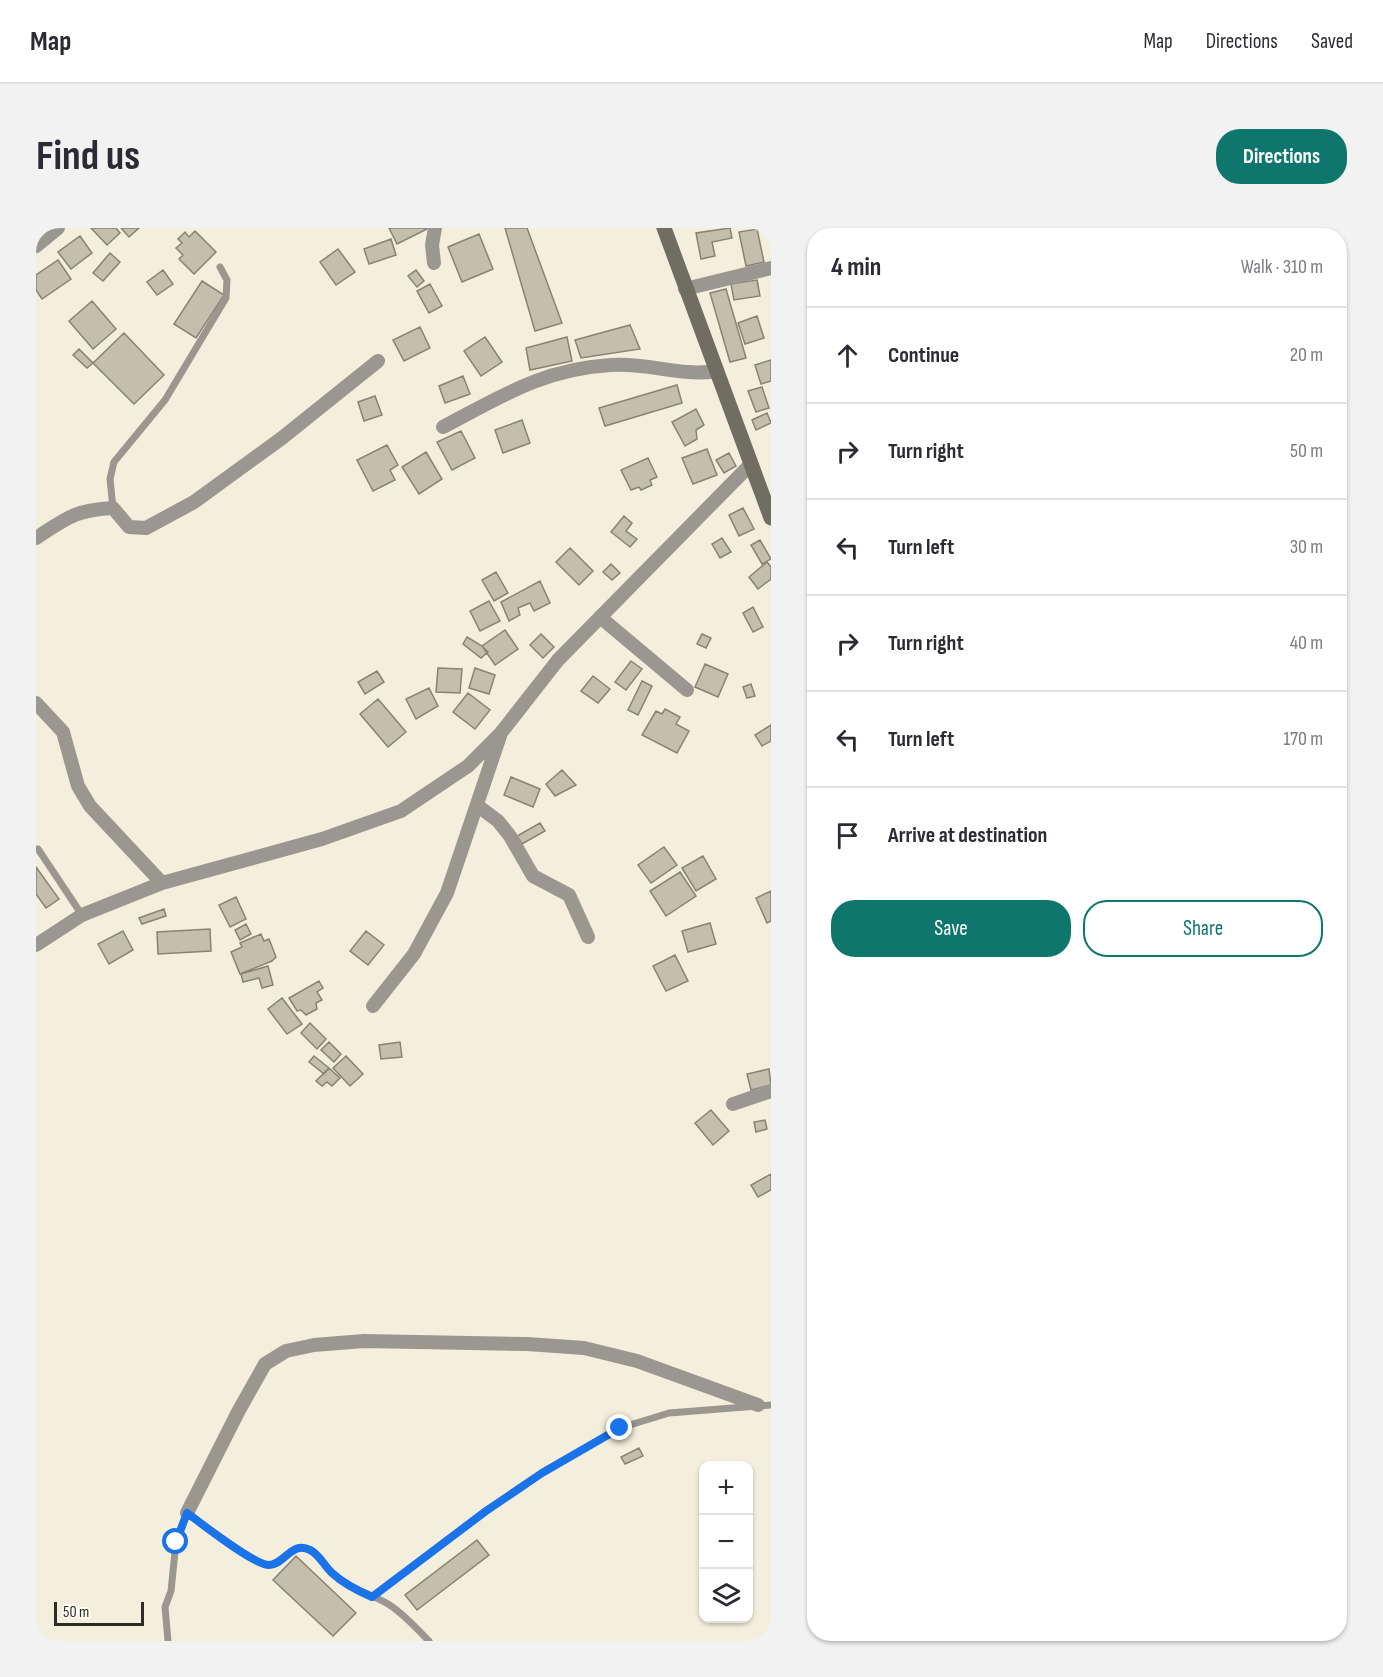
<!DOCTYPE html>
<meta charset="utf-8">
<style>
:root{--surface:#fff;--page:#f2f2f3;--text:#2b2b33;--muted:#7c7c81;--line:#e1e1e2;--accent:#0f766e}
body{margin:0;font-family:"Sofia Sans Condensed",sans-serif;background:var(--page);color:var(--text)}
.controls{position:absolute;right:18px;bottom:18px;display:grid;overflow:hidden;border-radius:12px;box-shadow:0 2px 4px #0004}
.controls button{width:54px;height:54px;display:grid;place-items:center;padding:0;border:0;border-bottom:2px solid var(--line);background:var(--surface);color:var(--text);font:30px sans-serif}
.scale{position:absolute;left:18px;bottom:15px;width:90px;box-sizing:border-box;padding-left:6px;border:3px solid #2e2d25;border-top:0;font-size:16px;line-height:21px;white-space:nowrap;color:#2e2d25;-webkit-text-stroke:4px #fefcf4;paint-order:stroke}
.stop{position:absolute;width:18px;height:18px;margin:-14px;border:4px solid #1a73e8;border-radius:50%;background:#fff}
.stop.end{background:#1a73e8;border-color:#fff;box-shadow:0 2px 6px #0008}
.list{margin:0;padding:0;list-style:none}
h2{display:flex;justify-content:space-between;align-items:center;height:78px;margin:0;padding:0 24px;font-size:26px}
h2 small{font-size:20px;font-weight:400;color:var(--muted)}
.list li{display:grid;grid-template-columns:39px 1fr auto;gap:18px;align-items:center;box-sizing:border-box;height:96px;padding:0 24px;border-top:2px solid var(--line)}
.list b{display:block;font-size:22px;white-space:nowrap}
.list em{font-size:20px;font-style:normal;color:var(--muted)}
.actions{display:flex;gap:12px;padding:18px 24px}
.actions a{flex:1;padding:14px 0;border:2px solid var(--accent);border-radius:24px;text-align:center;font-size:21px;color:var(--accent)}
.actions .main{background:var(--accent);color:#fff}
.icon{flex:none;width:33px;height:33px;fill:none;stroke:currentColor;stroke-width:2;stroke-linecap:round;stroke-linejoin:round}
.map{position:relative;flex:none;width:735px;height:1413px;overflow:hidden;border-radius:24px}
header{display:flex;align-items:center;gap:36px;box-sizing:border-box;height:84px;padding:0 30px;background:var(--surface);border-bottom:2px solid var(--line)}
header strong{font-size:28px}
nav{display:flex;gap:33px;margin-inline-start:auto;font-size:21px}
.intro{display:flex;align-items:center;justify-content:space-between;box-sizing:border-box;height:144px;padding:0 36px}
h1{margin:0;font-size:42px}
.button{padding:15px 27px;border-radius:24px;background:var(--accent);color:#fff;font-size:21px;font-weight:700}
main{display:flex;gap:36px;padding:0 36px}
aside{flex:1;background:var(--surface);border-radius:24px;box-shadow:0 2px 4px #0004}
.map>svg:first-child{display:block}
.building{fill:#c4bfad;stroke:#888372;stroke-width:1.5}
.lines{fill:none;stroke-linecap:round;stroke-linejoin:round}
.lane{stroke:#99978f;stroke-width:7}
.street{stroke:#99978f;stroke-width:14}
.secondary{stroke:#706d62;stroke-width:15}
.route{stroke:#1a73e8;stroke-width:8}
</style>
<header>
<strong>Map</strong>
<nav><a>Map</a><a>Directions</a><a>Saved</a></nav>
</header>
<div class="intro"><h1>Find us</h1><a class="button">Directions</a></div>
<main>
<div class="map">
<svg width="735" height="1413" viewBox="0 0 735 1413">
<rect width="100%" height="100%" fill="#f4efdc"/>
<path class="building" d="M 55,0 L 80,0 L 84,5 L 71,17 Z
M 85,0 L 103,0 L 93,9 Z
M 353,0 L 391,0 L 391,1 L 361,16 Z
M 469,0 L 491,0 L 526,95 L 499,103 Z
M 694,0 L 696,10 L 676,14 L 679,28 L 665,31 L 660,5 Z
M 721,1 L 728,34 L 710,38 L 703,4 Z
M 159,3 L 180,24 L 158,46 L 143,31 L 147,27 L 140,20 L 146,15 L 142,11 L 149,4 L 153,9 Z
M 443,6 L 457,41 L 426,54 L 412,19 Z
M 44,8 L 56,25 L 35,41 L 22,24 Z
M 355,11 L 360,27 L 333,36 L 328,21 Z
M 302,21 L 319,44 L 300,57 L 284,34 Z
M 74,25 L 84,34 L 67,53 L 57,45 Z
M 22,32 L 35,51 L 6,71 L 0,62 L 0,47 Z
M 127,42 L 137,56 L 121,67 L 111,54 Z
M 380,42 L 388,53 L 381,59 L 372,48 Z
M 721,52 L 724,68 L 698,72 L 695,56 Z
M 166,53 L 188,67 L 160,110 L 138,96 Z
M 394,56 L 406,78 L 393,85 L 381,63 Z
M 690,61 L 710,130 L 694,134 L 674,65 Z
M 56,73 L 80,101 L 57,121 L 33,93 Z
M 721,88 L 728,110 L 709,116 L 702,95 Z
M 594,97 L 604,121 L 545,130 L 539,112 Z
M 384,99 L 394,120 L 368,133 L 357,112 Z
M 88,105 L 128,147 L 98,176 L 57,135 Z
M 449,109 L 466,134 L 445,148 L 428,123 Z
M 531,109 L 536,133 L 494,142 L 490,120 Z
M 43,121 L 57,135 L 51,140 L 37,127 Z
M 735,132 L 735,153 L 725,156 L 719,137 Z
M 427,148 L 434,166 L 409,175 L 403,158 Z
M 641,157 L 646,175 L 569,198 L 563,180 Z
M 726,159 L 733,180 L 720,184 L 712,163 Z
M 339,168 L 346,187 L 328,193 L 322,174 Z
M 660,181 L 668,197 L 660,202 L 661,211 L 649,218 L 636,194 Z
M 731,185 L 735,195 L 720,202 L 716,192 Z
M 486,192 L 494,215 L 467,225 L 459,202 Z
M 425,203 L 439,230 L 416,242 L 401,214 Z
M 351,217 L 362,237 L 354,242 L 359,252 L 337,263 L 321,232 Z
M 671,221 L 681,247 L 657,256 L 646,230 Z
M 390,224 L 406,251 L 383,266 L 366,239 Z
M 693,225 L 700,238 L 688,245 L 680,232 Z
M 612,230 L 621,249 L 614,252 L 616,257 L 605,262 L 603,259 L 595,262 L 585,242 Z
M 707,280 L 718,301 L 703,308 L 693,287 Z
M 588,288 L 596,295 L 590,303 L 601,311 L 594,319 L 575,304 Z
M 686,310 L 695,324 L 684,330 L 676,316 Z
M 724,312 L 735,331 L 726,336 L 715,317 Z
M 534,320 L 557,343 L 543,357 L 520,334 Z
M 731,334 L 735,339 L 735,351 L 722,361 L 713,349 Z
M 575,336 L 584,345 L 576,352 L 567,344 Z
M 460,344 L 472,365 L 458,373 L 446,352 Z
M 504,353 L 514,375 L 498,383 L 494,375 L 482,380 L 484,387 L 473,393 L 465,374 Z
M 453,373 L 464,393 L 444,403 L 434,383 Z
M 717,379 L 727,399 L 717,404 L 707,385 Z
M 469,402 L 482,421 L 459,437 L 446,418 Z
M 505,406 L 518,419 L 507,430 L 494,417 Z
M 666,406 L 675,410 L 670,420 L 661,416 Z
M 431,409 L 446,418 L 452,424 L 445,430 L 427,416 Z
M 595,433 L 606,441 L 590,462 L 579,454 Z
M 669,436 L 692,446 L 682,469 L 659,459 Z
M 402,440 L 426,441 L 424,465 L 400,464 Z
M 439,440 L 459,447 L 453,466 L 433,460 Z
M 341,443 L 348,454 L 329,466 L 322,454 Z
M 557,448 L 574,461 L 562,475 L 545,463 Z
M 606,453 L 616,458 L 602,487 L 592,482 Z
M 715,456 L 719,468 L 711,470 L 707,459 Z
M 393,460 L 402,478 L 380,491 L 370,471 Z
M 432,465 L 454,482 L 439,501 L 417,484 Z
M 342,471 L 370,504 L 352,519 L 324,486 Z
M 629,481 L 644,489 L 640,496 L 653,503 L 641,525 L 606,507 L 620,483 L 626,486 Z
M 735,497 L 735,513 L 726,518 L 719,507 Z
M 526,542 L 540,557 L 519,568 L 510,556 Z
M 475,549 L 504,561 L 497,579 L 468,567 Z
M 504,595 L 509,603 L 486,616 L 481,608 Z
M 628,619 L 641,637 L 615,655 L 602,637 Z
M 667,628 L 680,651 L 660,663 L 646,640 Z
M 0,639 L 23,671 L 10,680 L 0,666 Z
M 644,644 L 660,668 L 630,688 L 614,663 Z
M 735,663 L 735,693 L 731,695 L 720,670 Z
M 200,669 L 210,691 L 194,699 L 183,677 Z
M 128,681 L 130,688 L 106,696 L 103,690 Z
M 674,695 L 680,716 L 652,724 L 646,703 Z
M 210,696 L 215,706 L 204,712 L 199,702 Z
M 174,701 L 175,723 L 122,726 L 121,704 Z
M 87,703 L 97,722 L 73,736 L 62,716 Z
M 330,703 L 348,717 L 332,737 L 314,723 Z
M 225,706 L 228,713 L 233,711 L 240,729 L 236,733 L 204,746 L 195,724 L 206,719 L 204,715 Z
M 639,727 L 652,753 L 630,763 L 617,738 Z
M 232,738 L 237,757 L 226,760 L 223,750 L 207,754 L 205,746 Z
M 283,753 L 287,760 L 281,764 L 286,772 L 280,775 L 281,781 L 270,787 L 265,782 L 261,783 L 253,770 Z
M 246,770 L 266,796 L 251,806 L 232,781 Z
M 274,795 L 290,811 L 281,821 L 265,805 Z
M 293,814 L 305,826 L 298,834 L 285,822 Z
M 364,814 L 366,829 L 345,831 L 343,817 Z
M 278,828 L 293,840 L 288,846 L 273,834 Z
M 310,828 L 327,846 L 314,858 L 297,840 Z
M 293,840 L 304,850 L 296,858 L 291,854 L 286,858 L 280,853 Z
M 733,841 L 735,857 L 715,862 L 711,846 Z
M 675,882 L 693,903 L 677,917 L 659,895 Z
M 729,892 L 731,901 L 720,904 L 718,894 Z
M 735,946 L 735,962 L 722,969 L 715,957 Z
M 603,1220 L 607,1228 L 589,1236 L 585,1229 Z
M 441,1312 L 453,1327 L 381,1382 L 369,1367 Z
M 260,1328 L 320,1385 L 297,1408 L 237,1352 Z"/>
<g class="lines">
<path class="lane" d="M 77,280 L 74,251 L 78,234 L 129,172 L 190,70 L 191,52 L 184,39
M 2,621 L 46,687
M 336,1369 L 450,1283 L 506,1245 L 584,1200 L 633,1185 L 735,1177
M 132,1413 L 129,1379 L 135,1363 L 140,1314 L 151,1285 C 167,1296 217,1336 233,1337 C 246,1338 253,1318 269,1320 C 280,1321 288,1337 295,1344 C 312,1360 333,1365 352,1376 C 367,1385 380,1400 393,1413"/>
<path class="street" d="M 0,18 L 22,0
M 398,35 L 396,17 L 399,0
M 649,61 L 735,40
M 407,199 C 466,168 507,141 575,137 C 613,134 643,149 681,143
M 0,310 C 31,290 39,282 77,280 L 93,299 L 110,300 L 158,274 L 246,210 L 342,133
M 564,389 L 651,462
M 0,475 L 27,504 L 42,558 L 54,578 L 126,655
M 442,578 L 462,593 L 474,608 L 497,648 L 533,667 L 552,709
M 0,717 L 46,687 L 126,655 L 286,611 L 365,583 L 432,538 L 464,506 L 522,432 L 715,236
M 337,778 L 378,726 L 411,665 L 464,508
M 697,876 L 735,863
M 151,1285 L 202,1184 L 229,1136 L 250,1123 L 278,1117 L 328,1113 L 491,1116 L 548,1120 L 601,1133 L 722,1177"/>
<path class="secondary" d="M 628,0 L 735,290"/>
</g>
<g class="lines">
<path class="route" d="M 140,1314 L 151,1285 C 166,1296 218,1337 233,1337 C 248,1337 256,1312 274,1322 C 283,1326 289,1339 296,1345 C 308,1356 322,1363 336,1369 L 450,1283 L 506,1245 L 584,1200"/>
</g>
</svg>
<div class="controls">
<button>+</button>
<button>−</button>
<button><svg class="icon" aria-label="layers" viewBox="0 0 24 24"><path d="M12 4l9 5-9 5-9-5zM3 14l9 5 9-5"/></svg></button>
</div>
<div class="scale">50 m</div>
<div class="stop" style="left:140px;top:1314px"></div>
<div class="stop end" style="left:584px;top:1200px"></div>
</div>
<aside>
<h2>4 min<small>Walk · 310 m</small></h2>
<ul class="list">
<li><svg class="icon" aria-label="ahead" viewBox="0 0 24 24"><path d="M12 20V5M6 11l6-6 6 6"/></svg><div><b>Continue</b></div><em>20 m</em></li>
<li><svg class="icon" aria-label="right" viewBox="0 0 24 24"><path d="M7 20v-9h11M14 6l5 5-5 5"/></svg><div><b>Turn right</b></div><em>50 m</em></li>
<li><svg class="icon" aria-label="left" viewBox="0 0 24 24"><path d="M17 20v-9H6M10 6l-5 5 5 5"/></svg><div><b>Turn left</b></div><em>30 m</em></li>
<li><svg class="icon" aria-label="right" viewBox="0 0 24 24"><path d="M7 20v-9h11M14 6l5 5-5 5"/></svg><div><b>Turn right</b></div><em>40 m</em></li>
<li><svg class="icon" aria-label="left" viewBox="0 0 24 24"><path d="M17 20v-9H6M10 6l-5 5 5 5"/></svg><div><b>Turn left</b></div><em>170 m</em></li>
<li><svg class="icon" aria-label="arrive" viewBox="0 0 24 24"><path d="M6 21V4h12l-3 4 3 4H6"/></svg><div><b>Arrive at destination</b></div></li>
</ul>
<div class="actions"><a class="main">Save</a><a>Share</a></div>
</aside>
</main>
